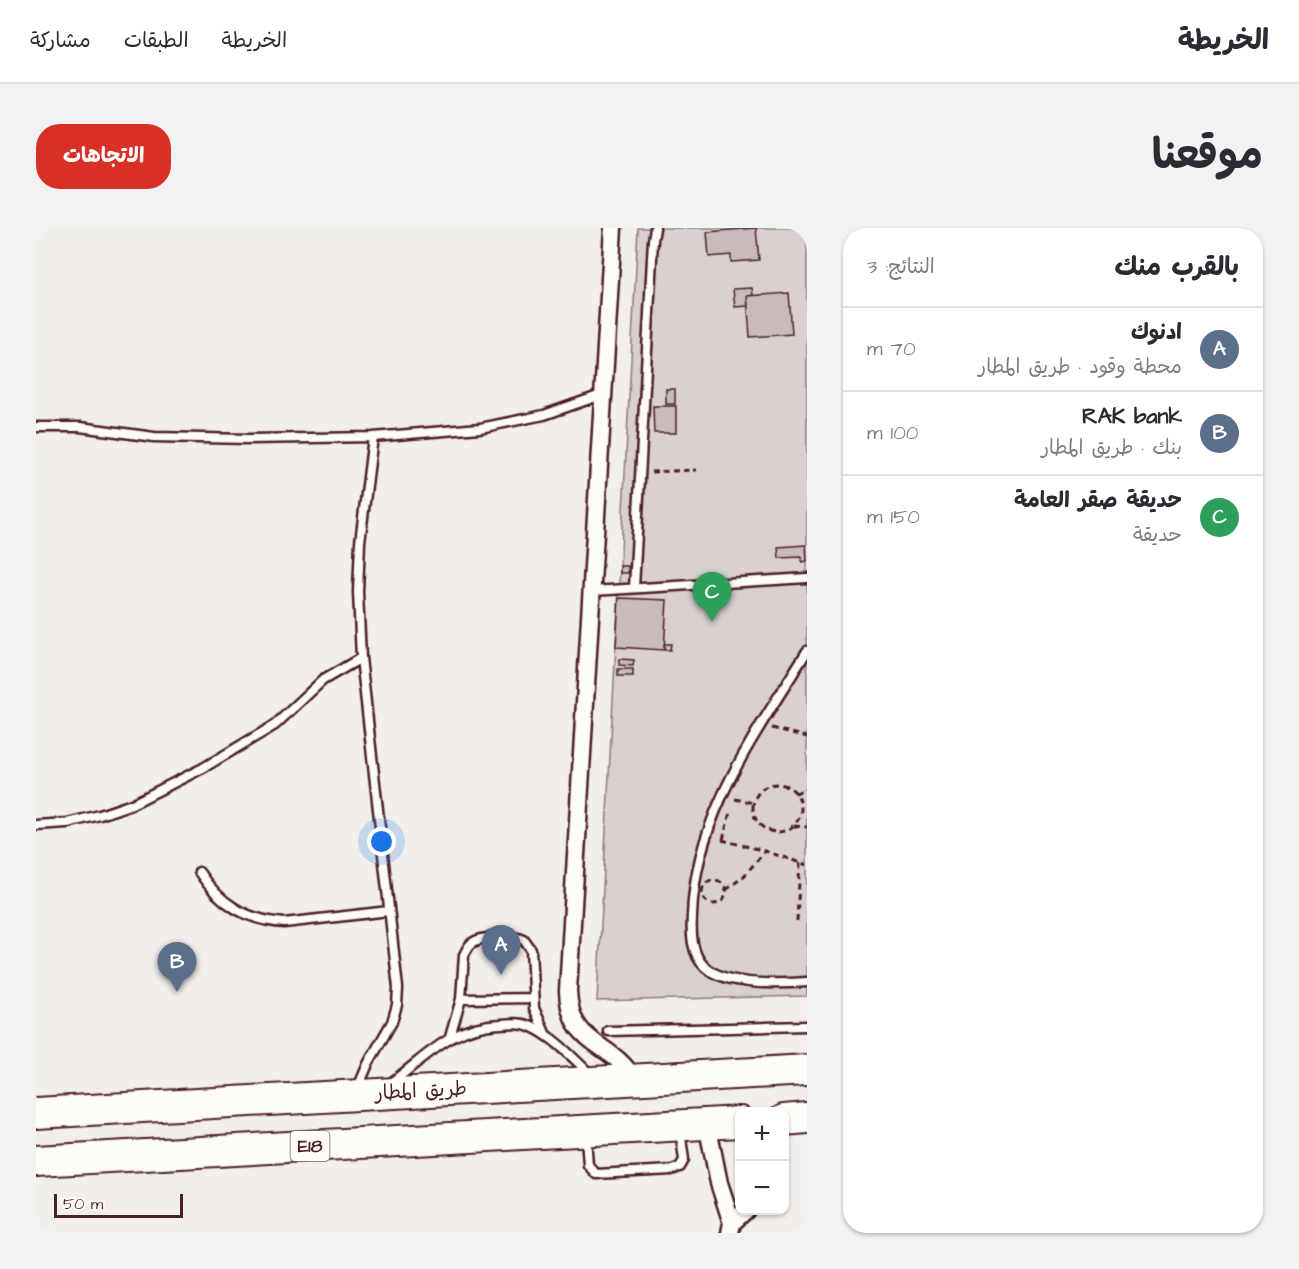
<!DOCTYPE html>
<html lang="ar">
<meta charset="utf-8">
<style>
:root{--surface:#fff;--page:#f2f2f3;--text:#2b2b33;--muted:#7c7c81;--line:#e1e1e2;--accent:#d93025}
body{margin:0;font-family:"Architects Daughter","Playpen Sans Arabic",sans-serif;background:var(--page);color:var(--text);direction:rtl}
.controls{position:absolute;right:18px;bottom:18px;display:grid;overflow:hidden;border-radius:12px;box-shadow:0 2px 4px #0004}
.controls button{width:54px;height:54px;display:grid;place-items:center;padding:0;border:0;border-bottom:2px solid var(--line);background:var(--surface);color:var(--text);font:30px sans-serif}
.scale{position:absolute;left:18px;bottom:15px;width:129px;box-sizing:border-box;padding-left:6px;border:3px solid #4a1f2b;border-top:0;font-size:16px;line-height:21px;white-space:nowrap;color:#4a1f2b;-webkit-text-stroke:4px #fdfcf7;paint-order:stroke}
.you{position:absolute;left:346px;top:614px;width:21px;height:21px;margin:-15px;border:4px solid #fff;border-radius:50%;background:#1a73e8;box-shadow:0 0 0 9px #1a73e833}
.badge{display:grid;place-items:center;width:39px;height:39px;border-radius:50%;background:var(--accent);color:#fff;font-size:20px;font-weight:700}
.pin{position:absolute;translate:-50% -50px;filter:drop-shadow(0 2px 3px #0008)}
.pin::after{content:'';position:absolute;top:32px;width:21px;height:18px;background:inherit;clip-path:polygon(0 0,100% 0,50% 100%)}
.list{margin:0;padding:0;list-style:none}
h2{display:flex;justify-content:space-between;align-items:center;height:78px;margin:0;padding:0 24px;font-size:26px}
h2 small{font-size:20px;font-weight:400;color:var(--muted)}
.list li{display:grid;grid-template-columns:39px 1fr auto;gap:18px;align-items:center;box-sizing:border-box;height:84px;padding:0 24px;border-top:2px solid var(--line)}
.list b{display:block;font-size:22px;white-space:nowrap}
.list p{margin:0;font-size:20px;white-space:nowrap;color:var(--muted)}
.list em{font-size:20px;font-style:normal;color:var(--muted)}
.map{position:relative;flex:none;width:771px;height:1005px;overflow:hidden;direction:ltr;border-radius:24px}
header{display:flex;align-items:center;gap:36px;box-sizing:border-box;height:84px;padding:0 30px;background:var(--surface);border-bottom:2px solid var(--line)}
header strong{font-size:28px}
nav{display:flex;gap:33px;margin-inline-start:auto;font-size:21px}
.intro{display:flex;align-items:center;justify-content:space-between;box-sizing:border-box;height:144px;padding:0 36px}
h1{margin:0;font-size:42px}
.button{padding:15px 27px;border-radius:24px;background:var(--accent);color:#fff;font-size:21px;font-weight:700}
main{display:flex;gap:36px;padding:0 36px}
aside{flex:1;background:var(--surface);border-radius:24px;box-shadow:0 2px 4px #0004}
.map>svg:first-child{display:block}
.green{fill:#d9d0cf;stroke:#92787d;stroke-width:1.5}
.building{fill:#c8bbbb;stroke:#4a1f2b;stroke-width:1.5}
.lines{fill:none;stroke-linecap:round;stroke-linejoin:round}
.lane-casing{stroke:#4a1f2b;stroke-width:13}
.street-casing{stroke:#4a1f2b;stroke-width:21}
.highway-casing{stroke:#4a1f2b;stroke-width:34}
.path{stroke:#4a1f2b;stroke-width:3;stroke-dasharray:6 4.5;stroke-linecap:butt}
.lane{stroke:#fdfcf7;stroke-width:8}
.street{stroke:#fdfcf7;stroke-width:16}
.highway{stroke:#fdfcf7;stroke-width:30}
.labels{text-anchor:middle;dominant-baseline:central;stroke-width:6;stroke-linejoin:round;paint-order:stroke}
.shield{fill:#fdfcf7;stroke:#806168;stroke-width:1.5}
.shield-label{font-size:18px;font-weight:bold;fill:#4a1f2b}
.street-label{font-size:20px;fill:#4a1f2b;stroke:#fdfcf7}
</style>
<header>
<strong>الخريطة</strong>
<nav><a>الخريطة</a><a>الطبقات</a><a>مشاركة</a></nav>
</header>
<div class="intro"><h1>موقعنا</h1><a class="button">الاتجاهات</a></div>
<main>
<aside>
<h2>بالقرب منك<small>النتائج: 3</small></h2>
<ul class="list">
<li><span class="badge" style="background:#5c6f8a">A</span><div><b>ادنوك</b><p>محطة وقود · طريق المطار</p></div><em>70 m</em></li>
<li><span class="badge" style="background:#5c6f8a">B</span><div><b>RAK bank</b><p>بنك · طريق المطار</p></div><em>100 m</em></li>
<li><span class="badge" style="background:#2e9e5b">C</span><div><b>حديقة صقر العامة</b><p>حديقة</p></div><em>150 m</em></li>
</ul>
</aside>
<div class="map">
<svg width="771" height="1005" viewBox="0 0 771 1005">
<rect width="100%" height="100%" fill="#f2efeb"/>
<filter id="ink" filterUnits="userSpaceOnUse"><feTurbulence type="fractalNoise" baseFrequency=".0167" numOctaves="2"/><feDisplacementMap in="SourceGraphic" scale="12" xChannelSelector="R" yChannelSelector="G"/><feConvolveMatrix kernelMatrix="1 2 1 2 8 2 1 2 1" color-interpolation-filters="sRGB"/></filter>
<g filter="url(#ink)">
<path class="green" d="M 602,0 L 771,0 L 771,768 L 561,773 Z"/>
<path class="building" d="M 720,0 L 723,32 L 695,34 L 695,27 L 673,29 L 671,4 Z
M 716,60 L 717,67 L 711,68 L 712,78 L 699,79 L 697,61 Z
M 753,65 L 756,106 L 714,109 L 711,68 Z
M 630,161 L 639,161 L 639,176 L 630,176 Z
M 617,178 L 640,178 L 640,205 L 618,205 Z
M 770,317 L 771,333 L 766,334 L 765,329 L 743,330 L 742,319 Z
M 584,338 L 592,338 L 592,345 L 584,345 Z
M 583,370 L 631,372 L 628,422 L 580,419 Z
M 628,416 L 635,416 L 634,422 L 628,422 Z
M 583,431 L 598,432 L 597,438 L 583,437 Z
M 582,441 L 597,441 L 597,448 L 582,448 Z"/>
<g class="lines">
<g class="lane-casing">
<path id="lane" d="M 0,199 L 44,199 L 118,209 L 213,211 L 337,209 L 444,200 L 508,187 L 568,166
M 598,360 L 617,12 L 619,0
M 556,363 L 771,350
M 771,423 C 720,506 659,587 656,687 C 655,705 655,726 669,739 C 690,758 744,756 771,754
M 0,597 L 31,595 L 64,587 L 96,576 L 167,540 L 239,497 L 287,452 L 325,430
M 163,644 C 184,676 210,692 248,695 L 353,683
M 425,771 L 497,770
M 572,803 L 771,798
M 414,809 L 425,771 L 428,727 C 430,723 432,718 436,715 C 445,708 477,707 488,712 L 495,722 L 498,780 L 509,805
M 353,856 C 391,829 415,798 464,796 C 475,795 486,794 496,799 C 518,809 536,829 553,845
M 321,862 L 332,836 L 356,794 L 361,777 L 362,760 L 325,430 L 322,364 L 324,314 L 337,209
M 550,909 L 552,937 L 560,946 L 636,942 L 644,939 L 648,932 L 644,902"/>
</g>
<g class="street-casing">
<path id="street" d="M 577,0 L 532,763 C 534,820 576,812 598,852
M 671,896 L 683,955 L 696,995 L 694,1005
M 696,995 L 710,982"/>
</g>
<g class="highway-casing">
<path id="highway" d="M 0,885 L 771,842
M 748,892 L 771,890
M 0,933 L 704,894"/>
</g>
<path class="path" d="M 615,244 L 660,242
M 736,500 L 771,509
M717 580a24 24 0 1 1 48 0a24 24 0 1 1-48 0Z
M 759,565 L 771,561
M 699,571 L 718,575
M 758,598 L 771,599
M 686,612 L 729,623 L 771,637
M 687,612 L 694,584
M666 664a12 12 0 1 1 24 0a12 12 0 1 1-24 0Z
M 690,662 L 708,648 L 729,623
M 761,693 L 764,634"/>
<use href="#lane" class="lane"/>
<use href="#street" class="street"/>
<use href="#highway" class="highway"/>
</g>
</g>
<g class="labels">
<rect class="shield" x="254.5" y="903" width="39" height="30" rx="4.5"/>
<g class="shield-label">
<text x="274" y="918">E18</text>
</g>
<g class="street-label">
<text transform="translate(385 863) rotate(-3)">طريق المطار</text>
</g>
</g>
</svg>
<div class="controls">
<button>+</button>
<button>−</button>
</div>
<div class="scale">50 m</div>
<div class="you"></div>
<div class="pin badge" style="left:465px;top:747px;background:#5c6f8a">A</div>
<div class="pin badge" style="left:141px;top:764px;background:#5c6f8a">B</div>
<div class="pin badge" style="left:676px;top:394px;background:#2e9e5b">C</div>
</div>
</main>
